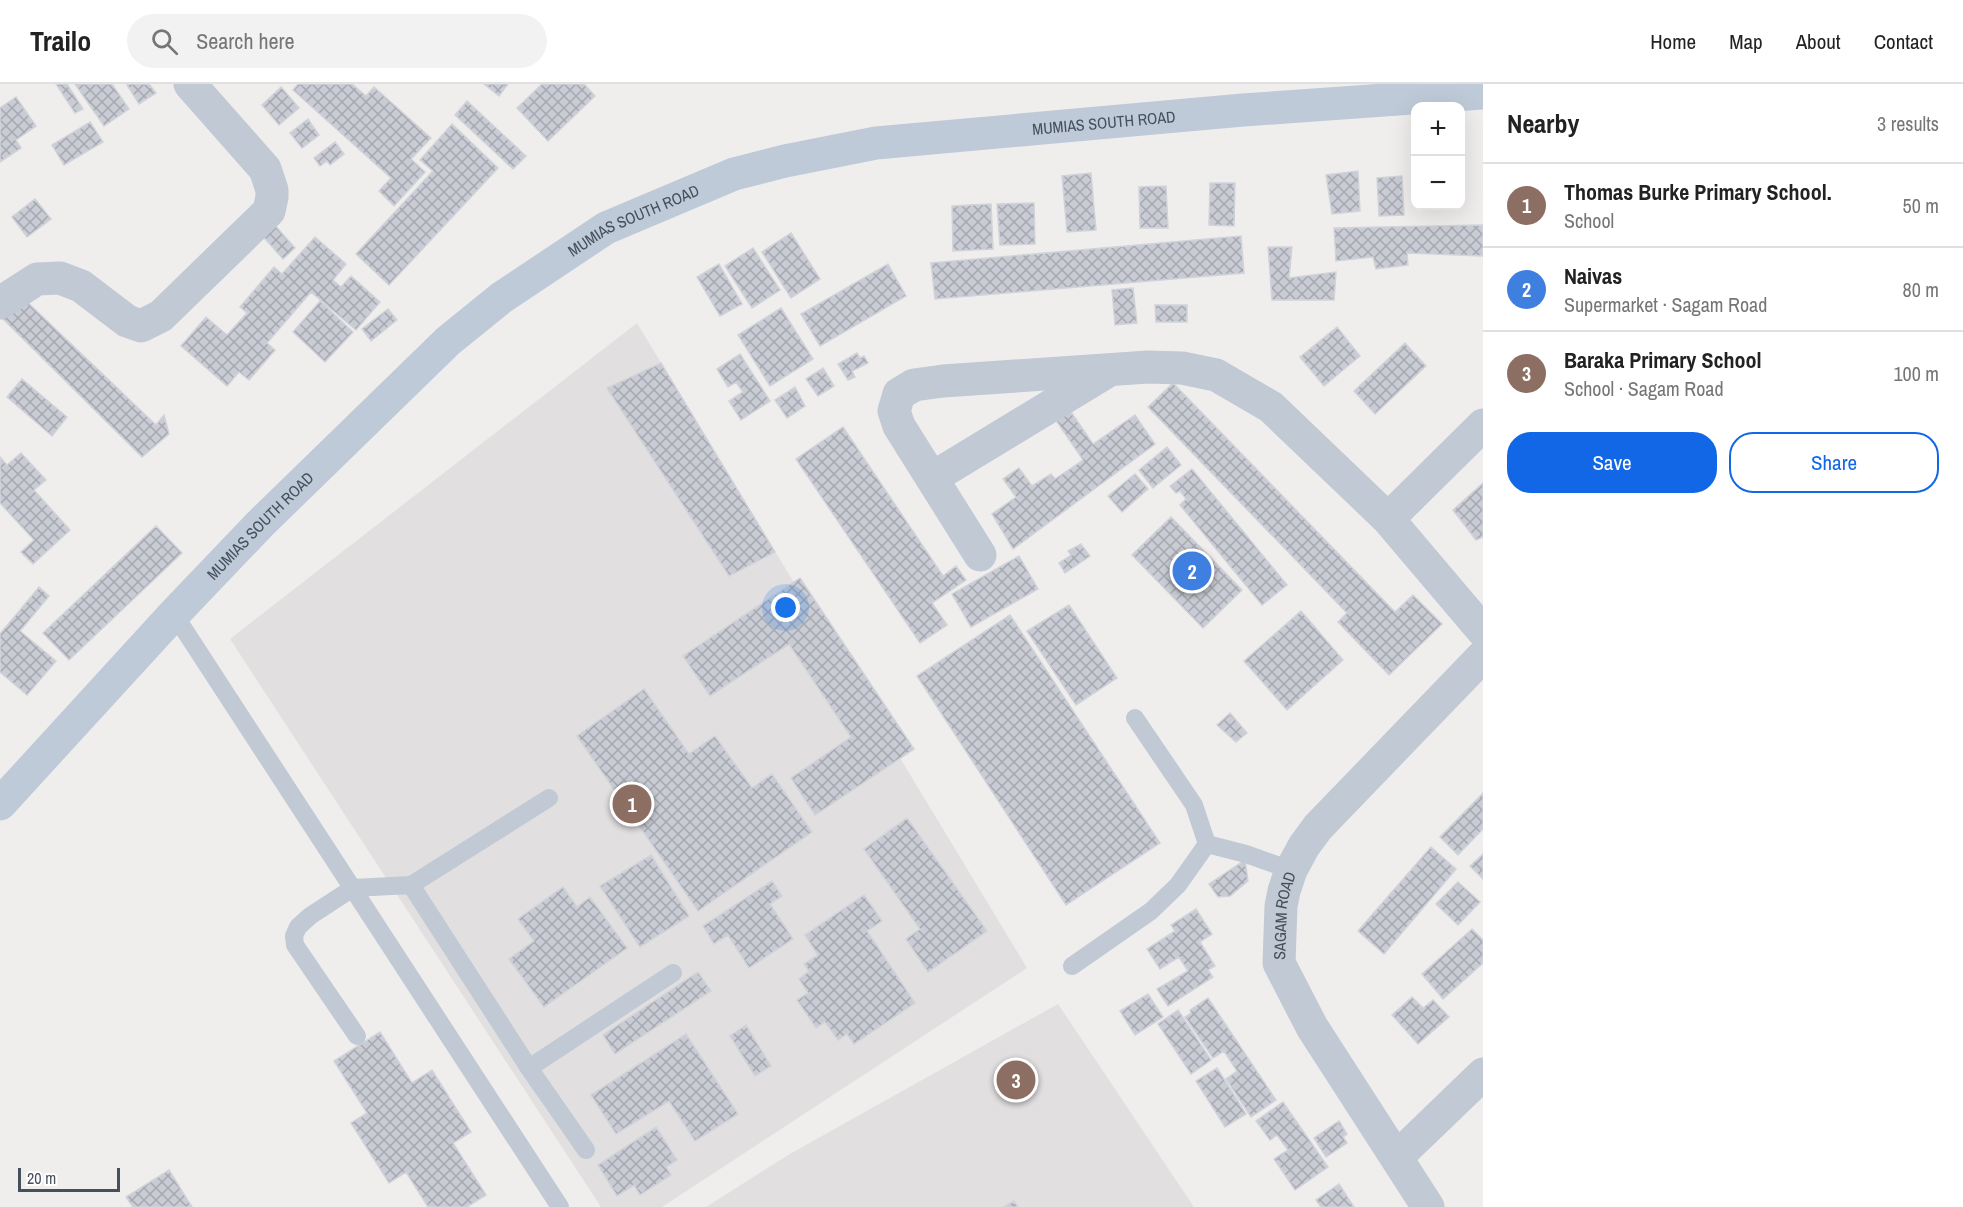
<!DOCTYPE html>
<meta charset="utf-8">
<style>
:root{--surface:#fff;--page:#f2f2f2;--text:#222;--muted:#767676;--line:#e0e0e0;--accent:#1267e6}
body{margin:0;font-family:"Archivo Narrow",sans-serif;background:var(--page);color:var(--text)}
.controls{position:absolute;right:18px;top:18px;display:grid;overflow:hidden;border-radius:12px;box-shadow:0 6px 24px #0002}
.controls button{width:54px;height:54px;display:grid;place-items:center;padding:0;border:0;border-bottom:2px solid var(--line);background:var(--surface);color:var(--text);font:30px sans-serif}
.scale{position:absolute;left:18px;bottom:15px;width:102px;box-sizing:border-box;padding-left:6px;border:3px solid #45505c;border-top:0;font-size:16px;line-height:21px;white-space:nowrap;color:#45505c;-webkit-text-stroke:4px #fff;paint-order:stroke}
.you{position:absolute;left:786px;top:524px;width:21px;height:21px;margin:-15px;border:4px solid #fff;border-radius:50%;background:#1a73e8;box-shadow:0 0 0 9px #1a73e833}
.badge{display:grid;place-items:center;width:39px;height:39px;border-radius:50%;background:var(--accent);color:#fff;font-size:20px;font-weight:700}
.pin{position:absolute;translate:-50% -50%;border:3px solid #fff;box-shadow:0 2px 6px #0006}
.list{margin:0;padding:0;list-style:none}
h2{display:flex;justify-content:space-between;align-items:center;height:78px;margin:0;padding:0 24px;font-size:26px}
h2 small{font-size:20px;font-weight:400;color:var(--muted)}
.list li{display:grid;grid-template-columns:39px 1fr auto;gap:18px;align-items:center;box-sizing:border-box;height:84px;padding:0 24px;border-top:2px solid var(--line)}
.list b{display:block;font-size:22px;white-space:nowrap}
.list p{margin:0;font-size:20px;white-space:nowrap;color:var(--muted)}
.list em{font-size:20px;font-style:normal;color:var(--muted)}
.actions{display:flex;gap:12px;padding:18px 24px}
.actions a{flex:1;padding:14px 0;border:2px solid var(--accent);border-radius:24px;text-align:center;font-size:21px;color:var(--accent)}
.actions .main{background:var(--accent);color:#fff}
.icon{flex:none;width:33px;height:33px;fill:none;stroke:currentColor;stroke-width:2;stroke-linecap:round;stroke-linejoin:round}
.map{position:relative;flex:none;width:1483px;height:1123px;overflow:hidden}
header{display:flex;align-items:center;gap:36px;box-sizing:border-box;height:84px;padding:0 30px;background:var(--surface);border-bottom:2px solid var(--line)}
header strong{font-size:28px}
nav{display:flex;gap:33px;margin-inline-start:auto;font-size:21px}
.search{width:420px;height:54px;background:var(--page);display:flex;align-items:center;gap:15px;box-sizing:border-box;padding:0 21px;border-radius:33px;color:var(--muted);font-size:22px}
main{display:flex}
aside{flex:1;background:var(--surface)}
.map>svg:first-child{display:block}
.education{fill:#e1dfdf}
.building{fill:url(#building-cross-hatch);stroke:#d1d3da;stroke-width:1.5}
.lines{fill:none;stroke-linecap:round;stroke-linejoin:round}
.lane{stroke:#c0c9d4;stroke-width:18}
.street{stroke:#c0c9d4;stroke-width:33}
.secondary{stroke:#bfcad8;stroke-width:33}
.labels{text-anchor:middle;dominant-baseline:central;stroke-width:6;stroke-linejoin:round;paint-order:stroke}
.street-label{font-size:16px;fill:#45505c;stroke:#fff}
</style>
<header>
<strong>Trailo</strong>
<div class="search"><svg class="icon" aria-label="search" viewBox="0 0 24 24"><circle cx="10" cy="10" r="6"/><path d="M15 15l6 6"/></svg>Search here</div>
<nav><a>Home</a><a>Map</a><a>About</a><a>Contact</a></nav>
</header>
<main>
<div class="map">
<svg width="1483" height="1123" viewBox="0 0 1483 1123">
<defs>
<pattern id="building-cross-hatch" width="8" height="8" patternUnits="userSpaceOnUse" patternTransform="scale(1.5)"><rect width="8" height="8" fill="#c9ccd4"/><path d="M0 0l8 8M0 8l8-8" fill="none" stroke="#a5a8af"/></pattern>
</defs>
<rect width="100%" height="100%" fill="#f0eeed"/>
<path class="education" d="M 637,239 L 1027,884 L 662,1123 L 601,1123 L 230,555 Z
M 1058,920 L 1194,1123 L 706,1123 L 788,1071 Z"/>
<path class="building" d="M 56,0 L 67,0 L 83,25 L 75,29 Z
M 75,0 L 112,0 L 129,25 L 104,42 Z
M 129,0 L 149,0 L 156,9 L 139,20 L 127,1 Z
M 298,0 L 352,0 L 366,12 L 374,3 L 431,54 L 411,75 L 425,88 L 394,122 L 379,107 L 391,94 L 293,6 Z
M 484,0 L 508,0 L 499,12 Z
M 542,0 L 584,0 L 595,12 L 548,57 L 517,24 Z
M 281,3 L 299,24 L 279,41 L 262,21 Z
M 16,13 L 36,42 L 16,56 L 21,64 L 0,78 L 0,24 Z
M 467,17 L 526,72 L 513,85 L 455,31 Z
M 308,35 L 319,51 L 302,64 L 290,49 Z
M 90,38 L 103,58 L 64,81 L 52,61 Z
M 452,40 L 498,84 L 389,201 L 356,170 L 433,87 L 420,76 Z
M 335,58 L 344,70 L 330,81 L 327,77 L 320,82 L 314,74 Z
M 1358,87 L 1360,127 L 1332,130 L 1326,91 Z
M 1091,89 L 1096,146 L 1067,148 L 1062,92 Z
M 1402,92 L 1404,131 L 1379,132 L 1377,94 Z
M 1210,99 L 1235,99 L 1234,142 L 1209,141 Z
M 1166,102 L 1168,144 L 1140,144 L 1139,103 Z
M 35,115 L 51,135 L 27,153 L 12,133 Z
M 1034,119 L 1035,160 L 1000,161 L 997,120 Z
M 991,120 L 993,165 L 953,167 L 952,122 Z
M 272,138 L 295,164 L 283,175 L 260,149 Z
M 1483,141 L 1483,172 L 1407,169 L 1408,181 L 1376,185 L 1373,173 L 1336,177 L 1334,144 Z
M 791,149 L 820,195 L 791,214 L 762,168 Z
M 1241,152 L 1244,189 L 935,215 L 931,179 Z
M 315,153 L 346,180 L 333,196 L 341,203 L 351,192 L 380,218 L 356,246 L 311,208 L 267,259 L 275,266 L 249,296 L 239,288 L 227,302 L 181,262 L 206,233 L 227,251 L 247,229 L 240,223 L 274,183 L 282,190 Z
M 1268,163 L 1292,163 L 1289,194 L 1336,188 L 1334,216 L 1272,216 Z
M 753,164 L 780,206 L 752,224 L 725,182 Z
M 719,180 L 742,220 L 720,232 L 697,193 Z
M 888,180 L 906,212 L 820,262 L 801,230 Z
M 1133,204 L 1137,239 L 1115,241 L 1112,206 Z
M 21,212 L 156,341 L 164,331 L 169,350 L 142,373 L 0,232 Z
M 320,217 L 353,248 L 325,278 L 293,248 Z
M 1155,221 L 1187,221 L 1187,238 L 1156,238 Z
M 781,224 L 813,275 L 770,302 L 738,251 Z
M 388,225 L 397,236 L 371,257 L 362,245 Z
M 1337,243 L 1360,272 L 1324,302 L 1300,273 Z
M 1405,259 L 1426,282 L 1375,330 L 1354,307 Z
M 857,269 L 860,274 L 864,272 L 868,279 L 852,287 L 855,293 L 848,296 L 838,280 Z
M 740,270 L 770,317 L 741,336 L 729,317 L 743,308 L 736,298 L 728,303 L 717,285 Z
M 661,279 L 775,468 L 729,492 L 607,304 Z
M 823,284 L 834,302 L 818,312 L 806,295 Z
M 22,295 L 67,333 L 52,352 L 7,313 Z
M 1173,299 L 1395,528 L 1413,511 L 1442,540 L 1389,591 L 1338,538 L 1347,529 L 1148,323 Z
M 795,303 L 805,322 L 787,334 L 775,316 Z
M 1069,325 L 1093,360 L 1135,331 L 1155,360 L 1013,465 L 992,430 L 1016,413 L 1003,395 L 1019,384 L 1032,402 L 1051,390 L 1055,395 L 1083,376 L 1055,335 Z
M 843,343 L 943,492 L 956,482 L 966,496 L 932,519 L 947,541 L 920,559 L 796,375 Z
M 1167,363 L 1181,381 L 1153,404 L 1139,386 Z
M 21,369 L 46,396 L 34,406 L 70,446 L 33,480 L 21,468 L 34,456 L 0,419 L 0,373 L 7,381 Z
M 1192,385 L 1287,501 L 1262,521 L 1180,421 L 1186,415 L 1180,407 L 1176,409 L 1170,402 Z
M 1135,390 L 1148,405 L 1122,428 L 1108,412 Z
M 1483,399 L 1483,453 L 1476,456 L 1453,426 Z
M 1171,433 L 1242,506 L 1203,544 L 1132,471 Z
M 156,442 L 182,469 L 69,576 L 43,549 Z
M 1081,460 L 1090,472 L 1065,489 L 1059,479 L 1071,471 L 1068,467 Z
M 1019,472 L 1038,505 L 971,543 L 952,510 Z
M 800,494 L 914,665 L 815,731 L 791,694 L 851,653 L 789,560 L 710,612 L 683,572 Z
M 39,503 L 49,512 L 20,547 L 56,577 L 27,611 L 0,588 L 0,550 Z
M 1069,521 L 1117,594 L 1076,621 L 1027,547 Z
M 1301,527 L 1343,576 L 1287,626 L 1244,577 Z
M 1010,531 L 1160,759 L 1066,821 L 917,592 Z
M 644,605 L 689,670 L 715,652 L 752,704 L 772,690 L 812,748 L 698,827 L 577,652 Z
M 1230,629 L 1247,649 L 1236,658 L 1217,641 Z
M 1483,709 L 1483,745 L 1458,771 L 1440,753 Z
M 907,734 L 987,847 L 928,888 L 906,855 L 920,845 L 864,765 Z
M 1431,763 L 1456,785 L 1384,870 L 1358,847 Z
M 1483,770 L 1483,795 L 1470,782 Z
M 651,771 L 689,832 L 640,863 L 600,802 Z
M 1245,776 L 1248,797 L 1230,812 L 1218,813 L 1209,800 Z
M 772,797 L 782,812 L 770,820 L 793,855 L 749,884 L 728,851 L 714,860 L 703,842 Z
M 1458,798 L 1480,818 L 1458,841 L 1436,820 Z
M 563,803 L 577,823 L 590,813 L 627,864 L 544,923 L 509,875 L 534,857 L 518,835 Z
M 864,811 L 882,837 L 867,847 L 915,919 L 854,960 L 847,950 L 838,956 L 825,938 L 816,944 L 797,916 L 808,909 L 799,895 L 809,887 L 804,880 L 818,871 L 805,851 Z
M 1196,825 L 1212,850 L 1200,858 L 1215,882 L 1208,886 L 1213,893 L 1168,922 L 1157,905 L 1188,887 L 1179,873 L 1160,885 L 1147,865 L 1175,847 L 1171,841 Z
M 1472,845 L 1483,856 L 1483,879 L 1443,915 L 1422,890 Z
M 698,888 L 711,907 L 615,970 L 603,951 Z
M 1148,910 L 1163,933 L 1135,951 L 1120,927 Z
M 1412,913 L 1423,924 L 1433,916 L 1449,933 L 1418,960 L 1392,931 Z
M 1208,914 L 1276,1016 L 1251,1033 L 1226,995 L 1237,987 L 1224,967 L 1213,974 L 1185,933 L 1191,929 L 1190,926 Z
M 1178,926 L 1211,976 L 1191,990 L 1158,940 Z
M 746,941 L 771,982 L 755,992 L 730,952 Z
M 380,948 L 412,999 L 432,986 L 471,1048 L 453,1059 L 486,1111 L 467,1123 L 428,1123 L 406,1088 L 389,1099 L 351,1039 L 367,1029 L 334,977 Z
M 686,950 L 738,1030 L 695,1057 L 669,1017 L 616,1050 L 591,1011 Z
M 1217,984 L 1246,1030 L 1225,1043 L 1196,997 Z
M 1283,1018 L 1328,1083 L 1295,1106 L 1274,1075 L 1288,1066 L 1277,1051 L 1270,1056 L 1256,1037 Z
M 1339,1037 L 1347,1050 L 1343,1053 L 1347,1059 L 1326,1073 L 1314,1054 Z
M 656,1043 L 677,1076 L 666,1083 L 671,1091 L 640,1111 L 634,1101 L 617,1112 L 598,1081 Z
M 169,1086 L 192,1123 L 133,1123 L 126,1113 Z
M 1339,1100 L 1354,1123 L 1321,1123 L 1316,1116 Z
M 1014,1117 L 1018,1123 L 1004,1123 Z"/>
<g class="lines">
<path class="lane" d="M 174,530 L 560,1123
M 1135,634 L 1194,721 L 1207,760 L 1246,770 L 1291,786
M 411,801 L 529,984 L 586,1066
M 1072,882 L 1151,827 L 1178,801 L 1207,760
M 357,952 L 295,861 L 294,852 L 298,843 L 310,832 L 353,804 L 411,801 L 549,714
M 529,984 L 673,889"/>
<g class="street">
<path d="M 0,219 L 37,195 L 60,194 L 81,202 L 127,237 L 141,242 L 161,232 L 269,127 L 272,113 L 272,106 L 265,85 L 190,0"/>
<path d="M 932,394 L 1105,289"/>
<path d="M 1388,435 L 1483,341"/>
<path d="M 980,471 L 899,342 L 894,327 L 899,310 L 914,301 L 943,297 L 1148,283 L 1182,284 L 1216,291 L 1271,323 L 1388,435 L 1483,547"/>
<path d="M 1397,1073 L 1483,990"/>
<path id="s1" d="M 1428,1123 L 1312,943 L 1279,879 L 1281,822 L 1284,807 L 1291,786 L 1304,762 L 1318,743 L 1483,572"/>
</g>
<path class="secondary" id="s2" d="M 0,720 L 174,530 L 260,440 L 448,257 L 501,214 L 606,144 L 734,90 L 785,77 L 876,59 L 1243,26 L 1483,9"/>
</g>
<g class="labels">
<g class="street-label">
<text stroke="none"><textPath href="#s2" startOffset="1352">MUMIAS SOUTH ROAD</textPath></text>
<text stroke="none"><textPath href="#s2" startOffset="867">MUMIAS SOUTH ROAD</textPath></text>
<text stroke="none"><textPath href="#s2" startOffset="381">MUMIAS SOUTH ROAD</textPath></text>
<text stroke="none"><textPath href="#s1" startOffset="334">SAGAM ROAD</textPath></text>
</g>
</g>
</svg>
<div class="controls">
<button>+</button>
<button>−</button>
</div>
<div class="scale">20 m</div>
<div class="you"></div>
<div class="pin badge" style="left:632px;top:720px;background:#8d6e63">1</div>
<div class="pin badge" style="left:1192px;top:487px;background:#3f7fe0">2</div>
<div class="pin badge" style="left:1016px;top:996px;background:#8d6e63">3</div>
</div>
<aside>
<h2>Nearby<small>3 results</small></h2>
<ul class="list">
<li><span class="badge" style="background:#8d6e63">1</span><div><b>Thomas Burke Primary School.</b><p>School</p></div><em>50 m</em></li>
<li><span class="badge" style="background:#3f7fe0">2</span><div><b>Naivas</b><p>Supermarket · Sagam Road</p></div><em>80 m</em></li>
<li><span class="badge" style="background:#8d6e63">3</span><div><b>Baraka Primary School</b><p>School · Sagam Road</p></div><em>100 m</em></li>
</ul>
<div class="actions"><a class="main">Save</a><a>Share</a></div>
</aside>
</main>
